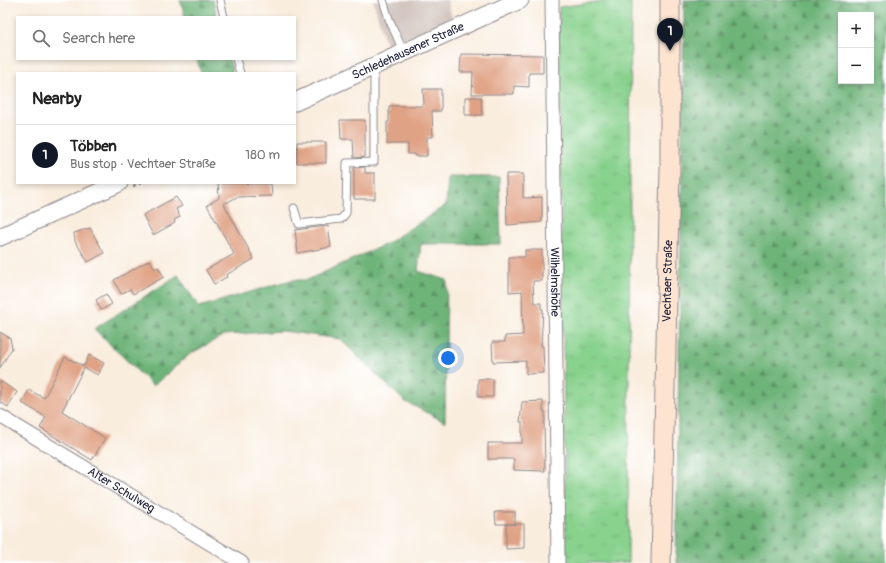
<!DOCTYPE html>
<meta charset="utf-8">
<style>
:root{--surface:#fff;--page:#f2f2f2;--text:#222;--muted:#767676;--line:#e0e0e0;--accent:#111827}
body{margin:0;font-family:Pangolin,sans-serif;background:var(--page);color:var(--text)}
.controls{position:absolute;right:12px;top:12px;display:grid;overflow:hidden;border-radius:0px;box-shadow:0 2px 6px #0003}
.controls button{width:36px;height:36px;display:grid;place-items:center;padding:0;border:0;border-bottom:1px solid var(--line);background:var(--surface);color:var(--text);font:20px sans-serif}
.you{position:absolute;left:448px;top:358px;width:14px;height:14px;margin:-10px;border:3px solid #fff;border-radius:50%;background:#1a73e8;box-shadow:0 0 0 6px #1a73e833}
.badge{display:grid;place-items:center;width:26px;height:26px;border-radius:50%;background:var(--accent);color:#fff;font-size:13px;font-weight:700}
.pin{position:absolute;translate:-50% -33px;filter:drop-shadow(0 1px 2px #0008)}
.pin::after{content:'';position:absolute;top:21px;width:14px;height:12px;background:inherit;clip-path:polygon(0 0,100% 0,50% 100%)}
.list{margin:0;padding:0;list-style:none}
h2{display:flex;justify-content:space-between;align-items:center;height:52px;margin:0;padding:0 16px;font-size:17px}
h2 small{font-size:13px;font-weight:400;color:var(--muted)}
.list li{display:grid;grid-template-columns:26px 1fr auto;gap:12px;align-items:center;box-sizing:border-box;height:60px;padding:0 16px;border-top:1px solid var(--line)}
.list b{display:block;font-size:15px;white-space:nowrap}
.list p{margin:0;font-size:13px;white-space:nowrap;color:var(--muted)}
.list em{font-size:13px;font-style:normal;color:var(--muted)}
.icon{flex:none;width:22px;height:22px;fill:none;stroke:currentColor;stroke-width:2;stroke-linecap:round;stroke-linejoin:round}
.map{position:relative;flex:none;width:886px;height:563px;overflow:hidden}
.search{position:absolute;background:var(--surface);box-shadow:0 2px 6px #0003;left:16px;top:16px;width:280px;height:44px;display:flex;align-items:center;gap:10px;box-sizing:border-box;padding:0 14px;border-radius:0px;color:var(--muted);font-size:15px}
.panel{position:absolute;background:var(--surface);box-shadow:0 2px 6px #0003;left:16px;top:72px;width:280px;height:112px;border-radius:0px}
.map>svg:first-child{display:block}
.industrial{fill:#cfc1ba}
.grass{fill:url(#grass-tufts);stroke:#567a64}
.forest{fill:url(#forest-firs);stroke:#486b5a;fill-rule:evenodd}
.building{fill:#e0a284}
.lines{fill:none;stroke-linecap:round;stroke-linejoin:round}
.service-casing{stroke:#8e888c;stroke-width:9}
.minor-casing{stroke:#8e888c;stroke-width:15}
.tertiary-casing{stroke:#8e888c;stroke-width:19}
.secondary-casing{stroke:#8e888c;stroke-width:21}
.path{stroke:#8e888c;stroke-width:2.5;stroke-dasharray:3 3;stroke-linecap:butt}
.service{stroke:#fff;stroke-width:7}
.minor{stroke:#fff;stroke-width:13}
.tertiary{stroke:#fff;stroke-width:17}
.secondary{stroke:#fde4d1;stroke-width:19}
.labels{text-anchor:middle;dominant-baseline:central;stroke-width:3;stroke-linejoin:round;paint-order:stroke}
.street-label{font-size:12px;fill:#22223b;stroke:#fff}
</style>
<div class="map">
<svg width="886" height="563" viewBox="0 0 886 563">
<defs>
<pattern id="grass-tufts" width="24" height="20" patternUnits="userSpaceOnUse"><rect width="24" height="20" fill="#89d28e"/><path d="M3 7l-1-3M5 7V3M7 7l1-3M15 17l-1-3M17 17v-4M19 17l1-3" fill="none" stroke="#76b47b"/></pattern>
<pattern id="forest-firs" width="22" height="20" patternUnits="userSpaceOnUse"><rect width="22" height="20" fill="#6eb479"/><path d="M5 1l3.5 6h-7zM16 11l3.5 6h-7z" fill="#5a9264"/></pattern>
</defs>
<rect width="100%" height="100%" fill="#fff"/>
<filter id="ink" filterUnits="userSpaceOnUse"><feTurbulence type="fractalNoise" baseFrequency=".025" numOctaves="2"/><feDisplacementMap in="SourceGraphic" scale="8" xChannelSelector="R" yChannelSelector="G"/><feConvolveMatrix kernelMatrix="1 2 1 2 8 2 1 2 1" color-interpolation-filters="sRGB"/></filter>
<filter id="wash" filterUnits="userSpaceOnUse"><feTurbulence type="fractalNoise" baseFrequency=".012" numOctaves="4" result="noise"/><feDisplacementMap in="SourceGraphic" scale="16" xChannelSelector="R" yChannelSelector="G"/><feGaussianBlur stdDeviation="0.9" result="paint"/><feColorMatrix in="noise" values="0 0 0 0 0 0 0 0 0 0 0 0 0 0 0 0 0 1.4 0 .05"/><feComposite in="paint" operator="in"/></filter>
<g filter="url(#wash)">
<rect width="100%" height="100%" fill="#f9edde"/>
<path class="industrial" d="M 373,0 L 447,0 L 452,17 L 387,48 Z"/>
<path class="grass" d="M 612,0 L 631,2 L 628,563 L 566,563 L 559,7 Z"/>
<path class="forest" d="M 180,0 L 213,0 L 217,17 L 185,17 Z
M 684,0 L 886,0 L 886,563 L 676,563 ZM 841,15 L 871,15 L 871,81 L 841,81 Z
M 197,59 L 229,59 L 233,73 L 201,73 Z
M 448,177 L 499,177 L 501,244 L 421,244 L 418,271 L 447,280 L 445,422 L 404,401 L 340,339 L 283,331 L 224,335 L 190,354 L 153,386 L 94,329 L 178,275 L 199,307 L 291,280 L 307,280 L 386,244 L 446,205 Z"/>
<g id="blocks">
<path class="building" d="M 461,54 L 543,55 L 543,73 L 529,73 L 529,87 L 514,86 L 514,94 L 472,94 L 473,72 L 460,72 Z
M 423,89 L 441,89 L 441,111 L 432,111 L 433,137 L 427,137 L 427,156 L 416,156 L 415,154 L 408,154 L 408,144 L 387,144 L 387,122 L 389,122 L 389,106 L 422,106 L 424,104 Z
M 465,97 L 481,97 L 482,115 L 465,115 Z
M 340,120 L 365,120 L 365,157 L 354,158 L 353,139 L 341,139 Z
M 297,142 L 326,142 L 326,163 L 297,163 Z
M 365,167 L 365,173 L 375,173 L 375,199 L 354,199 L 354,168 Z
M 506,174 L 523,174 L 523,198 L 542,197 L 542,222 L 507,225 Z
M 218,183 L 271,184 L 272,196 L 237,197 L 224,204 L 254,259 L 226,275 L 227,277 L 214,284 L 206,270 L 234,254 L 207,205 L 219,198 Z
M 176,197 L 182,206 L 176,209 L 180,217 L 174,220 L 175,223 L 153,235 L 143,215 Z
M 328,226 L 331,247 L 298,253 L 295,230 Z
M 90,228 L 104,253 L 88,262 L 75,241 L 74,233 Z
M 525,250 L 542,250 L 542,281 L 533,281 L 534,303 L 541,303 L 541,309 L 543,309 L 541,346 L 543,346 L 544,373 L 526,374 L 526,361 L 493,362 L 492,342 L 505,342 L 505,336 L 523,335 L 522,291 L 509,292 L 509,257 L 525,257 Z
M 150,260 L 155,269 L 158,267 L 164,277 L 133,294 L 130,289 L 121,294 L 114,280 Z
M 106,294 L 112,304 L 101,310 L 96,300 Z
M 0,332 L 10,338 L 12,348 L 0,368 Z
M 89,355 L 104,363 L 98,375 L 84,368 L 62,411 L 105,438 L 92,460 L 40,428 L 46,417 L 22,403 L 29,390 L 44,398 L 65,357 L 84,366 Z
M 478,379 L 493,379 L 493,397 L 478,397 Z
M 0,381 L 17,392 L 8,407 L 0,402 Z
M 543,401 L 543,411 L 545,411 L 545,422 L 544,422 L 545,471 L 514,470 L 514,459 L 488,459 L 488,443 L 522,443 L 522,422 L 520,422 L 522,402 Z
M 495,512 L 515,512 L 515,524 L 496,524 Z
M 506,524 L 524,524 L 524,548 L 506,549 Z"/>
</g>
</g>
<g filter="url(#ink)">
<use href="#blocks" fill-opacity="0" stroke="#8e888c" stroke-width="1"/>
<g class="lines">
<g class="service-casing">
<path id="service" d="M 220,0 L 224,17
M 383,0 L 389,19 L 404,53
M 236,59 L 240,73
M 294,208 L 299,224 L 341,219 L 346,213 L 347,163 L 374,162 L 374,77 L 371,68"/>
</g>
<g class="minor-casing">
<g id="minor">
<path id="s1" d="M 552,0 L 558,563"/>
<path id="s2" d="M 0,416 L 242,563"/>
</g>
</g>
<g class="tertiary-casing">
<g id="tertiary">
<path id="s3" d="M 295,102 L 520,0"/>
<path d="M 0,237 L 119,183"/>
</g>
</g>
<g class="secondary-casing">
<g id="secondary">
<path id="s4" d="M 661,563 L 670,168 L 670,0"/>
</g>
</g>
<path class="path" d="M 133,186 L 141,183"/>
<use href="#service" class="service"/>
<use href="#minor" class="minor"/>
<use href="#tertiary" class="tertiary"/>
<use href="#secondary" class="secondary"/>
</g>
</g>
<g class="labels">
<g class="street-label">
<text stroke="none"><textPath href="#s3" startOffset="124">Schledehausener Straße</textPath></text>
<text stroke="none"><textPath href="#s1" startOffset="282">Wilhelmshöhe</textPath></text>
<text stroke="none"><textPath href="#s4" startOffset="282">Vechtaer Straße</textPath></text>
<text stroke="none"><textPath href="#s2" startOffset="142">Alter Schulweg</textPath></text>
</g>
</g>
</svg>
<div class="controls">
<button>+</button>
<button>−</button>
</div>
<div class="you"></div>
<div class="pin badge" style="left:670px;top:51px">1</div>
<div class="search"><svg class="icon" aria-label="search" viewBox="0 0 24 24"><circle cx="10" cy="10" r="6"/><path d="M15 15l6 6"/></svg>Search here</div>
<section class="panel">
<h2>Nearby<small></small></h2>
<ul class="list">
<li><span class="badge">1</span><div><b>Többen</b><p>Bus stop · Vechtaer Straße</p></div><em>180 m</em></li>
</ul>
</section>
</div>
